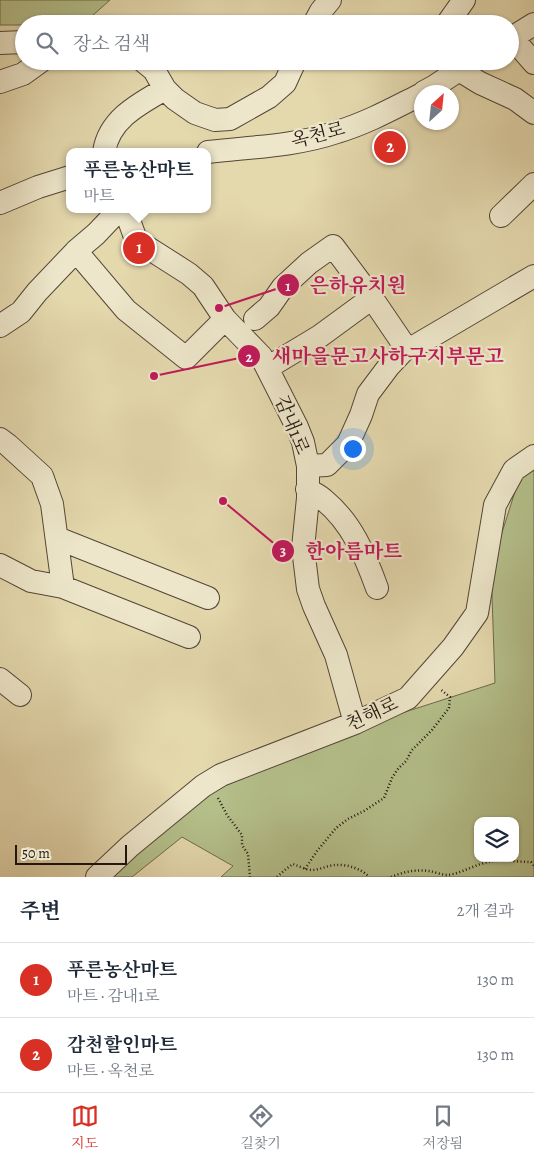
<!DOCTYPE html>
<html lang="ko">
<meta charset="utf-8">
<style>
:root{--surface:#fff;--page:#f2f2f3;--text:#1f2937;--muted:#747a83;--line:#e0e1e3;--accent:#d93025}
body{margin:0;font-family:Alegreya,"Noto Serif KR",serif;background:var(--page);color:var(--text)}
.controls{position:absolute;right:15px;bottom:15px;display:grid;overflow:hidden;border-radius:10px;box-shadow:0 1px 4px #0004}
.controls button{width:45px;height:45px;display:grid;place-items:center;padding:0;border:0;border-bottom:1px solid var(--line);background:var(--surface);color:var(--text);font:25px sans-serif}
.compass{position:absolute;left:414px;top:85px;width:45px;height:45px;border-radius:50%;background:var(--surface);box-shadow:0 1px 4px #0004;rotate:27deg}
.scale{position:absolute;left:15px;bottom:12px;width:112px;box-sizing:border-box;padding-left:5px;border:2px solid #241611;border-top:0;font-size:14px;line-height:18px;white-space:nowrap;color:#241611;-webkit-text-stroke:4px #ede6ca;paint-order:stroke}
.you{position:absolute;left:352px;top:448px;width:18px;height:18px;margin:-12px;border:4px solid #fff;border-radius:50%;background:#1a73e8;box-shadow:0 0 0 8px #1a73e833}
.badge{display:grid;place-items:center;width:32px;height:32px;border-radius:50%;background:var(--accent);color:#fff;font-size:16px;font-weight:700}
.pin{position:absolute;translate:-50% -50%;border:2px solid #fff;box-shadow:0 1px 5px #0006}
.popup{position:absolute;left:66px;top:148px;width:145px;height:65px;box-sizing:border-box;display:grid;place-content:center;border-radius:10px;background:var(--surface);filter:drop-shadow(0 1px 4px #0005);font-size:16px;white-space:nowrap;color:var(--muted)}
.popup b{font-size:19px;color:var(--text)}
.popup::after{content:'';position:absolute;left:50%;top:100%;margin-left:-10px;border:10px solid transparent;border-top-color:var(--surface)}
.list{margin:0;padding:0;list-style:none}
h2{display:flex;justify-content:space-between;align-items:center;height:65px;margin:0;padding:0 20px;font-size:21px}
h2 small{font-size:16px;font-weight:400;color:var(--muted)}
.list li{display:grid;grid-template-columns:32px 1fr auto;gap:15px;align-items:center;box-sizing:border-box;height:75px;padding:0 20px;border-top:1px solid var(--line)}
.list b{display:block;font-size:19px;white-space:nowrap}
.list p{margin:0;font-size:16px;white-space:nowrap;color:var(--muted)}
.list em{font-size:16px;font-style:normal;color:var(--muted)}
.icon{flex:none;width:28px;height:28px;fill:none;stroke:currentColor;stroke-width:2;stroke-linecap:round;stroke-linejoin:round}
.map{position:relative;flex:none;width:534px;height:877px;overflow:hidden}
.search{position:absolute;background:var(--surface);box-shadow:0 1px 4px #0004;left:15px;right:15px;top:15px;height:55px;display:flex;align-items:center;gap:12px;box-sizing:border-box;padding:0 18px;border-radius:28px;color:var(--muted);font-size:19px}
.sheet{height:215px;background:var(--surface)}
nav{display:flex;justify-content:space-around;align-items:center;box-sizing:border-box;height:70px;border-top:1px solid var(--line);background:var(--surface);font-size:14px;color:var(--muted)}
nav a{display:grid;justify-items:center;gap:2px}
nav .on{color:var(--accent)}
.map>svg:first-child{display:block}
.green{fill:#b4bf8a;stroke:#6c6a4e;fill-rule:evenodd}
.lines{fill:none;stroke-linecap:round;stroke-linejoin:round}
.minor-casing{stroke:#544638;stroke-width:24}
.path{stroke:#241611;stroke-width:2.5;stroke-dasharray:1 2.5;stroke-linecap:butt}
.minor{stroke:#ede6ca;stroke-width:22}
.labels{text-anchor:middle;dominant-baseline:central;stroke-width:4.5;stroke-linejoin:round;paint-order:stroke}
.street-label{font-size:19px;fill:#241611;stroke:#ede6ca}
.leader{fill:none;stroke:#c2185b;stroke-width:2}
.callout-dot{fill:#c2185b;stroke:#ede6ca;stroke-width:2}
.mark-label{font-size:15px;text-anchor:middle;font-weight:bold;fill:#fff}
.callout-label{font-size:20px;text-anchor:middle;font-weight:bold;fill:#c2185b;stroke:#ede6ca;stroke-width:4.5;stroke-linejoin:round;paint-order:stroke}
</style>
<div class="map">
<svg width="534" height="877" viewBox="0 0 534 877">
<rect width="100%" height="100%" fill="#e4d8ad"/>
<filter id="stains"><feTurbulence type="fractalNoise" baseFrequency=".004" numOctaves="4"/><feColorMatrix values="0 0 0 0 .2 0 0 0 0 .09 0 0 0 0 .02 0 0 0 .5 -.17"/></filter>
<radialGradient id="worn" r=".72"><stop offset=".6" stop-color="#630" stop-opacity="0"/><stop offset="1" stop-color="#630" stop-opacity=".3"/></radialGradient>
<path class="green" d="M 0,0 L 110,0 L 83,24 L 24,24 L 24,25 L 0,25 Z
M 534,467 L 534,877 L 221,877 L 233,866 L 182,837 L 132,877 L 111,877 L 193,804 L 281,752 L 495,683 L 491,567 L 520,476 ZM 478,821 L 515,821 L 515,858 L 478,858 Z"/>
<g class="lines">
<g class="minor-casing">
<path id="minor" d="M 314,24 L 321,11 L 330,0
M 447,24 L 464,0
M 512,38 L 534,63
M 510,39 L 534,24
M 0,43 L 24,42
M 143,61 L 154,70 L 165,89
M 459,70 L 480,83 L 515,99 L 534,113
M 0,82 L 23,74 L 41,61
M 424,92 L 435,86 L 471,62
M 104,152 C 109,119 139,104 165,89 L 175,99 L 195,113 L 215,120 L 230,119 L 269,97 L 285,83 L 295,61
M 208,152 C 251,147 296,146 337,132 C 367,123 394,108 422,94
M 0,203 L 38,187 L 70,177
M 122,209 L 115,214 L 96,234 L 76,251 L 126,310 L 186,358 L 225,319
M 125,209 L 135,237 L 142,244 L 189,274 L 203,286 L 225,319 L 261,356 L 297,427 L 303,442 L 308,466 L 308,498 L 303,548 L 308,589 L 314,606 L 336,655 L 355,723
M 501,216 L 534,184
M 255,319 L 269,307 L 283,287 L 309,263 L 333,246 L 372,298 L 406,348
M 0,326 L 21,312 L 37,292 L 76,251
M 267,368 L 320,336 L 372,298
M 0,439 L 8,445 L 42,476 L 52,504 L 63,587
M 308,466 L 327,465 L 348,444 L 361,415 L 368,394 L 389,366 L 406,348 L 415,346 L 534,276
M 307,489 C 313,493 319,495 324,500 C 352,523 365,555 377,588
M 57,538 L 208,598
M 0,565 L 31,581 L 63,587 L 189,637
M 0,679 L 20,695
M 97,877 L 130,846 L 203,786 L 221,775 L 355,723 L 408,698 L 453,647 L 477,613 L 495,505 L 514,470 L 534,456"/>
</g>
<path class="path" d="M 218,798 L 227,815 L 242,835 L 242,845 L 248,854 L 250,877
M 305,869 L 317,851 L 336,828 L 348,819 L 364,811 L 384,798 L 392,778 L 397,770 L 406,761 L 412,750 L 432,730 L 449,708 L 450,697 L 440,689
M 277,877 L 286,869 L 293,864 C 299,866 306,870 312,870 C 320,870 328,865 336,865 C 347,864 362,869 369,877
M 391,877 C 403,872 416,869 429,871 C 435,872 442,875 448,875 C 462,873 474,865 488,862 C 502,859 517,862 531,862 L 534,866"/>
<use href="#minor" class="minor"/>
</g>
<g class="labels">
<g class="street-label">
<text transform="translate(318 135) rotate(-14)">옥천로</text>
<text transform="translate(292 425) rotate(68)">감내1로</text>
<text transform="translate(372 714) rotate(-25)">천해로</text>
</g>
</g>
<path class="leader" d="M219 308L288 285M154 376L249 356M223 501L283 551"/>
<g class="callout-dot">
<circle cx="219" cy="308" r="5"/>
<circle cx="154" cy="376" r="5"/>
<circle cx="223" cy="501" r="5"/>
<circle cx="288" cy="285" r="12"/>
<circle cx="249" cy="356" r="12"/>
<circle cx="283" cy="551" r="12"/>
</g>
<g class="mark-label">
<text x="288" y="291">1</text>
<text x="249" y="362">2</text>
<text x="283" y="556">3</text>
</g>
<g class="callout-label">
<text x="358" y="292">은하유치원</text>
<text x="388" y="363">새마을문고사하구지부문고</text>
<text x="354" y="558">한아름마트</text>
</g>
<rect width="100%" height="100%" filter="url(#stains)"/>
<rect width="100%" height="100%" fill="url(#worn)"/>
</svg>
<div class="controls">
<button><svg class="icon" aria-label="layers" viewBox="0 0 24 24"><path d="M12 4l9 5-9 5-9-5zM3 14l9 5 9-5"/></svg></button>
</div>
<svg class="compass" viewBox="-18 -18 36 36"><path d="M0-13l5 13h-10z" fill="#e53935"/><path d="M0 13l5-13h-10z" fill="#747a83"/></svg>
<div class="scale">50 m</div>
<div class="you"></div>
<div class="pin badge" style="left:139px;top:248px">1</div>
<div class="popup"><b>푸른농산마트</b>마트</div>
<div class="pin badge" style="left:390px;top:147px">2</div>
<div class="search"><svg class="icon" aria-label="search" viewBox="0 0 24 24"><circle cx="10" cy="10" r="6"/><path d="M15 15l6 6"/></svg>장소 검색</div>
</div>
<section class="sheet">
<h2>주변<small>2개 결과</small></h2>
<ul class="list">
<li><span class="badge">1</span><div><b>푸른농산마트</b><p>마트 · 감내1로</p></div><em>130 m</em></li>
<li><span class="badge">2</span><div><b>감천할인마트</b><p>마트 · 옥천로</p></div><em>130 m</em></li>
</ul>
</section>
<nav>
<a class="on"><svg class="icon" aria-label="map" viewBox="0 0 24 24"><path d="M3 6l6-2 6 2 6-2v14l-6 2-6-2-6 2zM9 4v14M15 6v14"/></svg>지도</a>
<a><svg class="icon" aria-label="directions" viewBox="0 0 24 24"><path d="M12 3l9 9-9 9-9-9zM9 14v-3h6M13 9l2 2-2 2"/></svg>길찾기</a>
<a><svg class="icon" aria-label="saved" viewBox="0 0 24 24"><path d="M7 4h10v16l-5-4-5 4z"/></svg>저장됨</a>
</nav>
